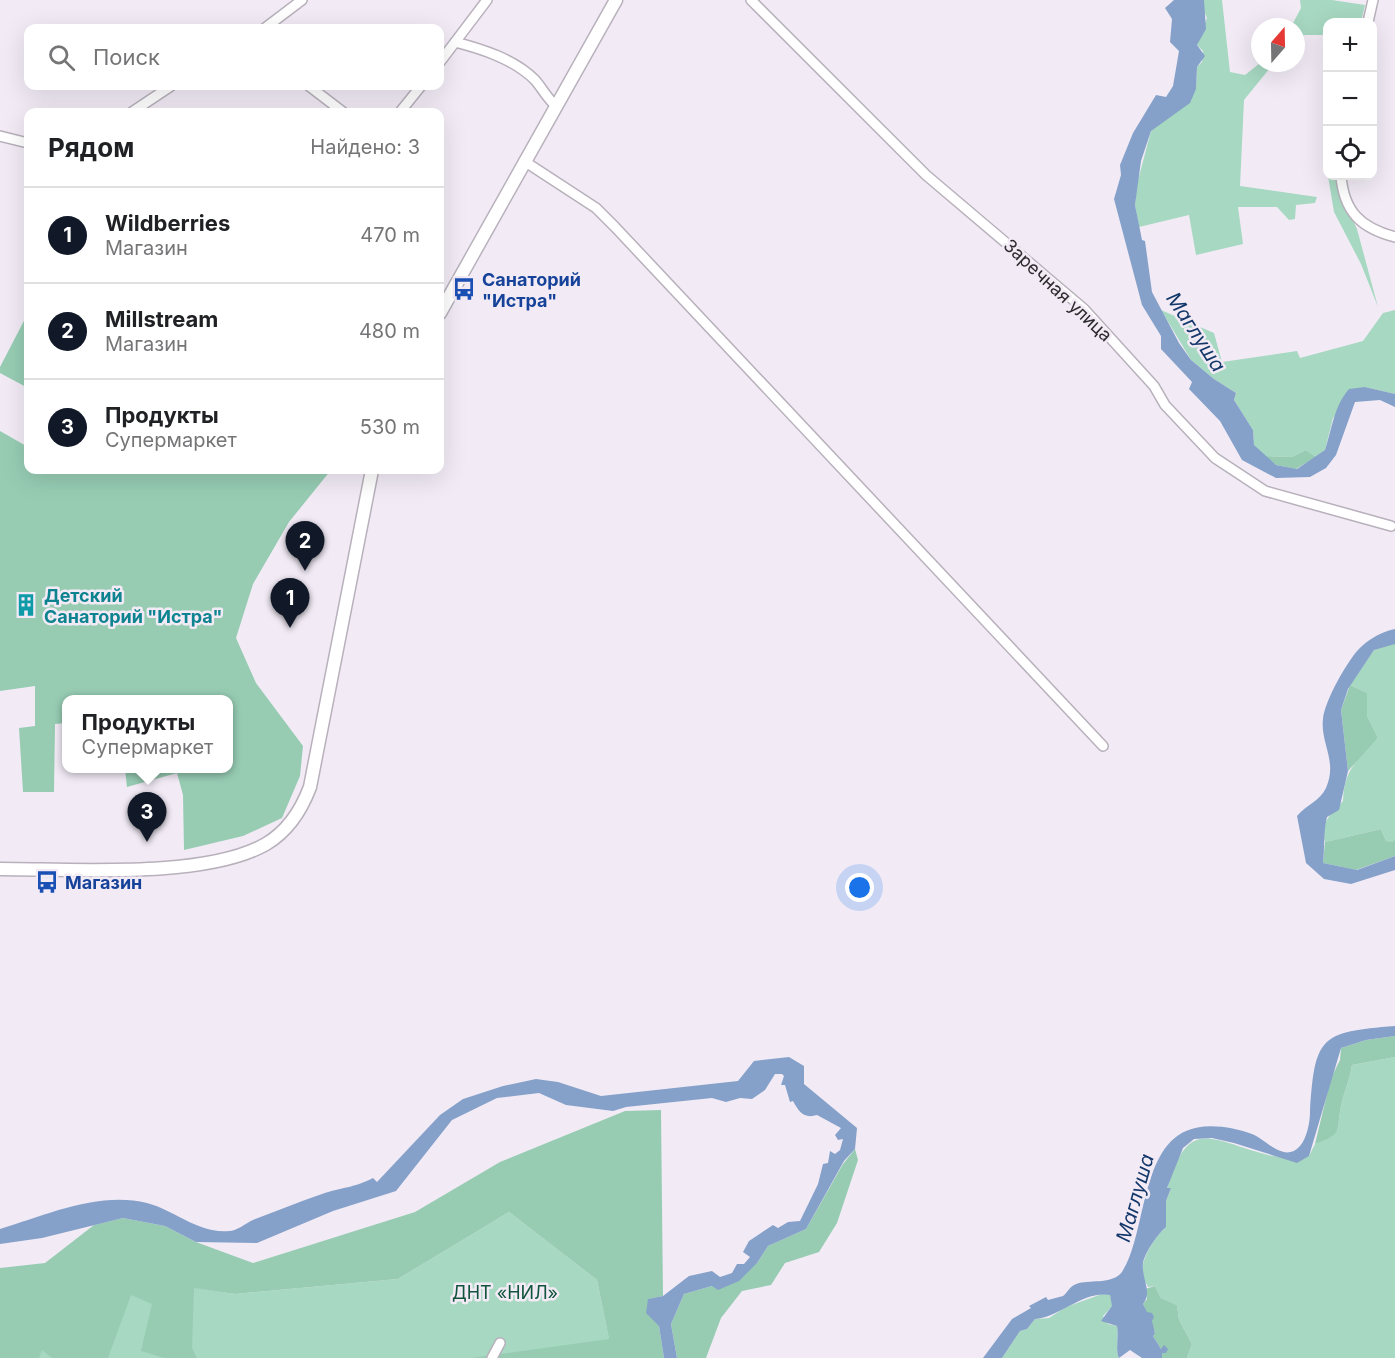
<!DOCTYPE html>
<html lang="ru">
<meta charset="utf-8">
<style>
:root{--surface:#fff;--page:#f2f2f2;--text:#202124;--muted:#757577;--line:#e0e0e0;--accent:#111827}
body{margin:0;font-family:Inter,sans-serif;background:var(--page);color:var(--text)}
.controls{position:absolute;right:18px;top:18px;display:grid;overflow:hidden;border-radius:12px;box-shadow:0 6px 24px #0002}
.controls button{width:54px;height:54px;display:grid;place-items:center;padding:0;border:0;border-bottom:2px solid var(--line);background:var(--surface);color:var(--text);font:30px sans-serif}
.compass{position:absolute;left:1251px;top:18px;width:54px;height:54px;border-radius:50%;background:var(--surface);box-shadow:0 6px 24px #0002;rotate:20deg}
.you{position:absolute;left:860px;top:888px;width:21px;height:21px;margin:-15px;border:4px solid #fff;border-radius:50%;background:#1a73e8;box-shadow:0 0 0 9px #1a73e833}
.badge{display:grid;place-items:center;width:39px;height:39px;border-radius:50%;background:var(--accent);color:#fff;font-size:20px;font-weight:700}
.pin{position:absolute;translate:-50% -50px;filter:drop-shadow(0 2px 3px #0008)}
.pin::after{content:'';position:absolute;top:32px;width:21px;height:18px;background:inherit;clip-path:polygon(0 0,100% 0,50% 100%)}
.popup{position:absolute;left:62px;top:695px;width:171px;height:78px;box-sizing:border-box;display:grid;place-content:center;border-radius:12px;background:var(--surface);filter:drop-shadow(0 2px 4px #0005);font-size:20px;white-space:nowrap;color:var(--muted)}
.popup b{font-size:22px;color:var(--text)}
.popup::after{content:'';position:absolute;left:50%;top:100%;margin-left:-12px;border:12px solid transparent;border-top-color:var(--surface)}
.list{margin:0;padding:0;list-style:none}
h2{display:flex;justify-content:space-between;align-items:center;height:78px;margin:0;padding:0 24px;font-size:26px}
h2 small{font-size:20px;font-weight:400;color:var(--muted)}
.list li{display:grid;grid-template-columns:39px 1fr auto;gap:18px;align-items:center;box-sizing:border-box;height:96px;padding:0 24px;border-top:2px solid var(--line)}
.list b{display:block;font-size:22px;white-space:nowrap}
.list p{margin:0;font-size:20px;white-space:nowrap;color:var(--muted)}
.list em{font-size:20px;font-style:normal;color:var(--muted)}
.icon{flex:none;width:33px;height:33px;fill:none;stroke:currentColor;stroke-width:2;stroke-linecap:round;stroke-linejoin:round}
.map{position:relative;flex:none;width:1395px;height:1358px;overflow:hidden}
.search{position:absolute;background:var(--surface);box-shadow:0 6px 24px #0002;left:24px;top:24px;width:420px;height:66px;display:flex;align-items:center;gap:15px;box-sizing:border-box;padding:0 21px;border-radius:12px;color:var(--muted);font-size:22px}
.panel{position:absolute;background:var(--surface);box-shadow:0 6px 24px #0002;left:24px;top:108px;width:420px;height:366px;border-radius:12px}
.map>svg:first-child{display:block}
.green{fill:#a7d8c1}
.forest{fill:#97ccb3}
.water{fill:#85a1c9}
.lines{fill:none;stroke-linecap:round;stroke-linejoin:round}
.street-casing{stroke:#b8b1bc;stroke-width:12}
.secondary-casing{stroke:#b8b1bc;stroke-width:15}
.street{stroke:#fff;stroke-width:9}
.secondary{stroke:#fff;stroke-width:12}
.labels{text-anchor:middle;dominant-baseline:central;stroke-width:5;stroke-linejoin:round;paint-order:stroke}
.transit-label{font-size:18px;font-weight:bold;fill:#164399;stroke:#f2ebf6;text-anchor:start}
.street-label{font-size:18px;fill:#2e2b2f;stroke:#f2ebf6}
.culture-label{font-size:18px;font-weight:bold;fill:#0d838f;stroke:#f2ebf6;text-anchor:start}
.park-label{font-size:18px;fill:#11543c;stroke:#f2ebf6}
.water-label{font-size:20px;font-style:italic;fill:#133769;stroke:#f2ebf6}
</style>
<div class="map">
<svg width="1395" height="1358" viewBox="0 0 1395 1358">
<rect width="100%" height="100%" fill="#f2ebf6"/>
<path class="green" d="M 1204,0 L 1222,0 L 1230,72 L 1245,75 L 1260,63 L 1274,63 L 1244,100 L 1240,186 L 1317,197 L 1315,203 L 1296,205 L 1295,219 L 1289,220 L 1277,207 L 1238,207 L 1243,244 L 1196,255 L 1189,215 L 1139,227 L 1135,205 L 1137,184 L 1151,131 L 1196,89 L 1197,67 L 1202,62 L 1203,51 L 1197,45 L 1207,18 L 1203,9 Z
M 1300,0 L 1332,0 L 1365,5 L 1361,22 L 1328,22 L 1327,35 L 1296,35 L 1296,27 L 1291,27 L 1301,8 Z
M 1328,176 L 1338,176 L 1338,188 L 1357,229 L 1378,307 L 1361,264 L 1334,212 Z
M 1161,310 L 1214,333 L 1222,362 L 1297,351 L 1300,358 L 1363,341 L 1383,313 L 1395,310 L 1395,394 L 1365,387 L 1333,418 L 1325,450 L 1316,457 L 1306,450 L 1292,457 L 1263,456 L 1254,445 L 1253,430 L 1234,400 L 1236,393 L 1214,379 L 1191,360 Z
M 1389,644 L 1395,644 L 1395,839 L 1393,843 L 1386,841 L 1381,829 L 1325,842 C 1319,824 1331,813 1343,801 C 1344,769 1357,761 1378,738 L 1367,716 L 1367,693 L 1350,685 L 1374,650 Z
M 1395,1057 L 1395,1358 L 1187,1358 L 1192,1344 L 1179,1320 L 1177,1305 L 1161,1298 L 1155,1286 L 1148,1287 C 1147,1284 1145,1282 1143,1278 C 1138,1262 1155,1237 1166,1227 L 1166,1201 L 1171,1188 L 1167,1189 C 1188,1115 1210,1140 1268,1155 C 1280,1158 1296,1156 1309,1156 L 1315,1144 C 1344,1133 1336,1131 1341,1106 C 1344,1092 1350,1079 1352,1065 Z
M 509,1212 L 597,1280 L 613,1358 L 0,1358 L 98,1272 L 235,1294 L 398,1279 Z
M 1102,1294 L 1110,1295 L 1113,1306 L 1103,1316 L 1108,1324 L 1117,1326 C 1119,1336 1115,1350 1119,1358 L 1002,1358 L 1020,1331 L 1027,1329 L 1035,1319 L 1049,1318 L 1066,1307 Z"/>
<path class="forest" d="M 28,313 L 28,388 L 0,373 L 0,367 Z
M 0,431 L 28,447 L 28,470 L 331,470 L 289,522 L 253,584 L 236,638 L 256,683 L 303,746 L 300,776 L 282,818 L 243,836 L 184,850 L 183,795 L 177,773 L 127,787 L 125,769 L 228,768 L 228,700 L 66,700 L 66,723 L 55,724 L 54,792 L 23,792 L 19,728 L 35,726 L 35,686 L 0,691 Z
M 1306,450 L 1316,457 L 1296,469 L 1276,465 L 1263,456 L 1292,457 Z
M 1350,685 L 1367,693 L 1367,716 L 1378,738 L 1348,771 L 1341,710 Z
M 1381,829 L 1386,841 L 1393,842 L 1395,839 L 1395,856 L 1356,870 L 1323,863 L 1325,842 Z
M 1395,1036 L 1395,1057 L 1352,1065 C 1350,1079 1344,1092 1341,1106 C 1336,1131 1344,1134 1315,1144 L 1331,1078 L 1340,1060 L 1341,1048 L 1366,1040 Z
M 661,1110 L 663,1296 L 649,1299 L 659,1326 L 664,1358 L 472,1358 L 609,1339 L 597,1280 L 509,1212 L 398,1279 L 235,1294 L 194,1288 L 192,1348 L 197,1358 L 164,1358 L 141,1351 L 152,1304 L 131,1295 L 108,1358 L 52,1358 L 42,1350 L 39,1358 L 0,1358 L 0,1268 L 45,1263 L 94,1225 L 123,1218 L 165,1226 L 196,1242 L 253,1263 L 415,1212 L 500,1162 L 625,1111 Z
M 855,1149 L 858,1160 L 837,1223 L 819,1252 L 785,1263 L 771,1285 L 742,1291 L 721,1318 L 706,1358 L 677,1358 L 671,1324 L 684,1294 L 712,1286 L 757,1263 L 768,1246 L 806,1229 L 843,1164 Z
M 1155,1286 L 1161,1298 L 1177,1305 L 1179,1320 L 1192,1344 L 1187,1358 L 1162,1358 L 1161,1349 L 1153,1336 L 1155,1332 L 1143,1304 L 1147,1299 L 1145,1289 Z"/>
<path class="water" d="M 1174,0 L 1204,0 L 1206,29 L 1197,45 L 1205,56 L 1197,67 L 1196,89 L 1190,103 L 1151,131 L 1141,161 L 1135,205 L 1142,240 L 1145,241 L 1152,292 L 1179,343 L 1191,360 L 1214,379 L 1236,393 L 1234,400 L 1253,430 L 1254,445 L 1276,465 L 1297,469 L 1325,450 C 1332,429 1334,406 1349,389 L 1365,387 L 1395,394 L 1395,407 L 1380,400 L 1355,402 L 1336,455 L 1326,468 L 1310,477 L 1276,478 L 1242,460 L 1220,421 L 1189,389 L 1192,382 L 1161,349 L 1161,336 L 1142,305 L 1114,199 L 1121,175 L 1120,165 L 1133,133 L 1156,95 L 1166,97 L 1173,86 L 1179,51 L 1170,42 L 1172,19 L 1165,8 Z
M 1395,629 L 1395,644 L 1374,650 L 1348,689 L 1341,710 L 1348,771 L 1339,810 L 1327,817 C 1323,833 1325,847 1323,863 L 1357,870 L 1395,856 L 1395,870 L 1351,884 L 1324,879 L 1306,863 L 1297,816 C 1306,805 1320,801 1326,788 C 1338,761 1320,743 1323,719 C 1324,702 1349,657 1362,646 C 1371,638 1383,631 1395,629 Z
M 1395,1026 L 1395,1036 L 1366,1040 L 1341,1048 L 1309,1156 L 1297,1163 L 1234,1143 L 1212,1138 L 1194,1139 L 1183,1148 L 1167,1188 L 1171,1188 L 1166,1201 L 1166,1227 C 1158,1234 1145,1252 1143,1263 C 1141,1278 1153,1292 1143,1304 L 1147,1312 L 1152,1313 L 1154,1317 L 1152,1321 L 1155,1333 L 1153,1336 L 1161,1349 L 1164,1345 L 1168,1349 L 1166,1353 L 1162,1353 L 1162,1358 L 1142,1358 L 1130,1350 L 1119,1358 C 1115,1350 1119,1336 1117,1326 L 1101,1321 L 1112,1306 L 1110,1295 C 1084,1290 1060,1317 1035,1319 L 1027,1329 L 1020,1331 L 1002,1358 L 983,1358 L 1012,1319 L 1031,1308 L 1029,1306 L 1046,1297 L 1048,1300 L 1063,1296 C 1069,1291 1069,1286 1079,1283 C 1092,1280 1113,1284 1122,1272 C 1146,1236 1140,1151 1186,1131 C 1204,1122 1234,1127 1252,1134 C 1266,1139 1284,1164 1300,1146 C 1307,1138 1310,1122 1310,1112 C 1315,1036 1320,1032 1395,1026 Z
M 789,1057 L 804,1066 L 804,1084 L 857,1128 L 855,1149 L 844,1161 L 806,1229 L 768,1246 L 757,1263 L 739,1281 L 718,1290 L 712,1286 L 684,1294 L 671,1324 L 677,1358 L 664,1358 L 659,1326 L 646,1313 L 648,1299 L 663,1296 L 689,1276 L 712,1271 L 720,1277 L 732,1273 L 737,1264 L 744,1264 L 750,1257 L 743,1252 L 749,1241 L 773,1225 L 778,1228 L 788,1222 L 800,1221 L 818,1184 L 823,1164 L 828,1163 L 830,1151 L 835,1154 L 840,1150 L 843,1139 L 838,1140 L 835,1135 L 841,1128 L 817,1115 C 804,1119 799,1112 793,1101 L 790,1102 L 785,1085 L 781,1085 L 784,1076 L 782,1074 L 775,1074 L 765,1090 L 752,1099 L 740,1098 L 726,1102 L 712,1098 L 626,1107 L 613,1111 L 566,1105 L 539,1093 L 497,1098 L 452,1120 L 396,1191 L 333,1211 L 257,1243 L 196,1242 L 165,1226 L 123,1218 L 42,1238 L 0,1244 L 0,1229 C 46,1215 99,1191 147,1203 C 174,1210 199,1234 229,1231 C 237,1231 246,1223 253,1220 C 276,1211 299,1202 322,1194 C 342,1187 354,1188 373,1178 L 377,1182 L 440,1115 L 463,1099 L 503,1086 L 536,1079 L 558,1082 L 601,1096 L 738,1081 L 754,1061 Z"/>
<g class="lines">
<g class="street-casing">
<path id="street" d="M 751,0 L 926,175 L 1084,309 L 1154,386 L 1165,405 L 1215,458 L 1265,491 L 1391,526
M 1368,22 L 1373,0
M 265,28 L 302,0
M 455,42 C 482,49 514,59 535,80 C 542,88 547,98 555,105
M 440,62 L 487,0
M 309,86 L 343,112
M 132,112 L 171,86
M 400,112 L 421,86
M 0,136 L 28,143
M 524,161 L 596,208 L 615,227 L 1103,746
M 1341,176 C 1344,212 1361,228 1395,237
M 492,1358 L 500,1343"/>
</g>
<g class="secondary-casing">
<path id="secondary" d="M 440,313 L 616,0
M 0,869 C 72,869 205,879 266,844 C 288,831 301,811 310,787 L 372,470"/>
</g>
<use href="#street" class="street"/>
<use href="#secondary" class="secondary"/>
</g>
<defs>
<g id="bus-bare" transform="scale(1.8)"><path d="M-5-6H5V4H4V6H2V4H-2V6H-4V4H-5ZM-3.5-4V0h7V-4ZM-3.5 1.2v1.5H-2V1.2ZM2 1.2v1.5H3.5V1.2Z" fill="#1a4fb4" stroke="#f2ebf6" stroke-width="2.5" paint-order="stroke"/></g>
<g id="building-bare" transform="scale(1.8)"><path d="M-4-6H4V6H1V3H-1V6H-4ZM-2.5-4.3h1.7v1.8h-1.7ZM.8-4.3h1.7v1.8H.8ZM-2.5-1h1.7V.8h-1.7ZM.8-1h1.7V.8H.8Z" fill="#0f9aa8" stroke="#f2ebf6" stroke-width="2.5" paint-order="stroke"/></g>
</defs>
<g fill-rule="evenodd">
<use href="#bus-bare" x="464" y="289"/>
<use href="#building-bare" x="26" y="605"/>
<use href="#bus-bare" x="47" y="882"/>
</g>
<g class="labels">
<g class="transit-label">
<text x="482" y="279">Санаторий<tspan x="482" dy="21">"Истра"</tspan></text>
<text x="65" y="882">Магазин</text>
</g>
<g class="street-label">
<text transform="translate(1058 290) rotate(43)">Заречная улица</text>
</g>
<g class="culture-label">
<text x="44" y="595">Детский<tspan x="44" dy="21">Санаторий "Истра"</tspan></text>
</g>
<g class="park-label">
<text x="505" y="1292">ДНТ «НИЛ»</text>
</g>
<g class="water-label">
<text transform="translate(1196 332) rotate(57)">Маглуша</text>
<text transform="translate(1135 1198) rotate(-74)">Маглуша</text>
</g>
</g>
</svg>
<div class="controls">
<button>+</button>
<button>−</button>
<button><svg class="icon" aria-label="locate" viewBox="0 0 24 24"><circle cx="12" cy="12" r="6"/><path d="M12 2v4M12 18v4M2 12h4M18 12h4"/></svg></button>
</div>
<svg class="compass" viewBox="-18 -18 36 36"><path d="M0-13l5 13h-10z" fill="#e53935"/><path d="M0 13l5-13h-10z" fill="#757577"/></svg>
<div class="you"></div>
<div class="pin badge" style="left:290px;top:628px">1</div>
<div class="pin badge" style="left:305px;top:571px">2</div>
<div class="pin badge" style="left:147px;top:842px">3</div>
<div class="popup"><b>Продукты</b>Супермаркет</div>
<div class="search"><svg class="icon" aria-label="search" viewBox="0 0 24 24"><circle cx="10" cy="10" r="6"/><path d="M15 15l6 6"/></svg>Поиск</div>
<section class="panel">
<h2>Рядом<small>Найдено: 3</small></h2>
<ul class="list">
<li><span class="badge">1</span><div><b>Wildberries</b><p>Магазин</p></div><em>470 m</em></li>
<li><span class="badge">2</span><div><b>Millstream</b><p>Магазин</p></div><em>480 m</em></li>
<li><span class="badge">3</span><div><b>Продукты</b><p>Супермаркет</p></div><em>530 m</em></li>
</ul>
</section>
</div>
